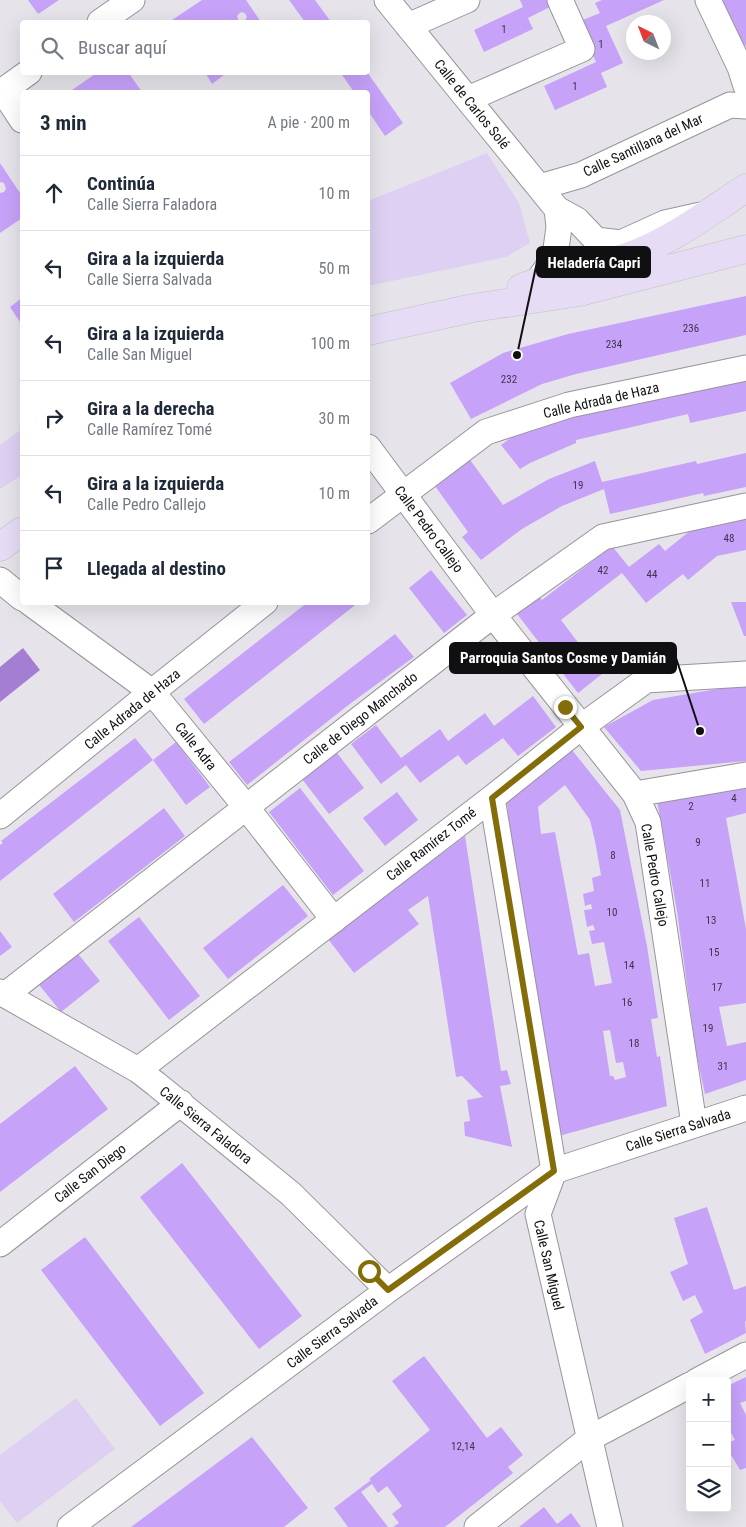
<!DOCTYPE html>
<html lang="es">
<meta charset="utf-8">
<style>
:root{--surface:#fff;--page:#f2f2f3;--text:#1f2937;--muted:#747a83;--line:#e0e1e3}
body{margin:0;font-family:"Roboto Condensed",sans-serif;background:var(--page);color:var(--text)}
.controls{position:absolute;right:15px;bottom:15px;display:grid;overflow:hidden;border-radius:5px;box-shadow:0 5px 20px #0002}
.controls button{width:45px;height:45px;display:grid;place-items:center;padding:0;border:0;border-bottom:1px solid var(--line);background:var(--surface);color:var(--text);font:25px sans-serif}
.compass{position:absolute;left:626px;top:15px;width:45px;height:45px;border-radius:50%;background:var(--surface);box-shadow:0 5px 20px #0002;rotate:318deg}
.stop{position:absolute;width:15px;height:15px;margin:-11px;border:4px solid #846c09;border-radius:50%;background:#fff}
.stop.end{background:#846c09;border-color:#fff;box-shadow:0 1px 5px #0008}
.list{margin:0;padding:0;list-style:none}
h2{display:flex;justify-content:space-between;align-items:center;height:65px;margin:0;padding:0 20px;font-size:21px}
h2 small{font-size:16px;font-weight:400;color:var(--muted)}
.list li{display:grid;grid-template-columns:32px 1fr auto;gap:15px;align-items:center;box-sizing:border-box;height:75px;padding:0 20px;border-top:1px solid var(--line)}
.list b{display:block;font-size:19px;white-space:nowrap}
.list p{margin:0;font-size:16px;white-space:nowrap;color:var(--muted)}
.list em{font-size:16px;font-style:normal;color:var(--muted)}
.icon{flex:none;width:28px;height:28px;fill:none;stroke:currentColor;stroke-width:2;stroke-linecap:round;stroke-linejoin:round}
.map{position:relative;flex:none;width:746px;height:1527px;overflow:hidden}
.search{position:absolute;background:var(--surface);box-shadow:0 5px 20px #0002;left:20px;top:20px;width:350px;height:55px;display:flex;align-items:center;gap:12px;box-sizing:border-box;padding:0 18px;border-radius:5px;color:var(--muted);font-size:19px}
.panel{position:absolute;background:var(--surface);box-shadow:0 5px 20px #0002;left:20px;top:90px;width:350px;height:515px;border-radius:5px}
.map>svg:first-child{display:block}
.green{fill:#ddd0f2}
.water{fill:#a37ed3}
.building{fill:#c7a2f9;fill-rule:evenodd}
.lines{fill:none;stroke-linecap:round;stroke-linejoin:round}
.street-casing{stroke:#97949a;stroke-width:27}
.primary-casing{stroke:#c1c1c1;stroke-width:29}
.street{stroke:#fff;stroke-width:25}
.primary{stroke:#e6dcf6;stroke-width:28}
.route{stroke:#846c09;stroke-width:6}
.labels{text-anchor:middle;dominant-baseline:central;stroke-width:4;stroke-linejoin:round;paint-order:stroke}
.number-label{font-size:11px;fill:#3e344c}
.street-label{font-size:14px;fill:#101012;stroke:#fff}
.leader{fill:none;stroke:#101012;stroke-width:2}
.callout-dot{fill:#101012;stroke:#fff;stroke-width:2}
.callout{fill:#101012;stroke:#101012;stroke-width:2}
.callout-label{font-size:15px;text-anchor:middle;font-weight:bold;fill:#fff}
</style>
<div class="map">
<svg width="746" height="1527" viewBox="0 0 746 1527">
<rect width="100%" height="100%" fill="#e6e4ea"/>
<path class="green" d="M 487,153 L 519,203 L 530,243 L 506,257 L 368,286 L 368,201 Z
M 22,429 L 22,475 L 0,489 L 0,445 Z
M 76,1398 L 115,1449 L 17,1523 L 0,1501 L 0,1455 Z"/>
<path class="water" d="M 23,648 L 40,670 L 0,702 L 0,667 Z"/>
<path class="building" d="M 28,0 L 59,0 L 38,14 Z
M 202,0 L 246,0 L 261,22 L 244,22 L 247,17 L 245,13 L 241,12 L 237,16 L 239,22 L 169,22 Z
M 289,0 L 315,0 L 331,22 L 305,22 Z
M 520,0 L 550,0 L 552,6 L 528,18 L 533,29 L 484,52 L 474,30 L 523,7 Z
M 602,0 L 664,0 L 606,26 L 623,63 L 601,73 L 607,87 L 555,110 L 544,86 L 596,62 L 578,22 L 600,13 L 595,3 Z
M 720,0 L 746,0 L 746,45 L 741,47 Z
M 98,72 L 128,72 L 142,92 L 69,92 Z
M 205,72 L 228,72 L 212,84 Z
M 340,72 L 367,72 L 403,123 L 385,136 L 368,111 L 368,92 L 354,92 Z
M 0,163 L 22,196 L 22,218 L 0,233 L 0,193 L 4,192 L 6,189 L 4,183 L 0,182 Z
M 746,296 L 746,335 L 576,374 L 542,384 L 471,419 L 450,383 L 503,353 L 568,334 Z
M 22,298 L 22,325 L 10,307 Z
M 746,377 L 746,411 L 690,423 L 688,414 L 576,440 L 576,443 L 530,463 L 520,469 L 501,445 L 519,432 L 568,409 Z
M 465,453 L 503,505 L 549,479 L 595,461 L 602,482 L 696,461 L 697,464 L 746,453 L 746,487 L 704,496 L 703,493 L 610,514 L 604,489 L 562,506 L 522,529 L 481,560 L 462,537 L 468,532 L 430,479 Z
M 746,517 L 746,550 L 717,556 L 688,580 L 683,574 L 646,603 L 622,573 L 561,620 L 602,674 L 578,693 L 514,610 L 536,593 L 542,600 L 612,546 L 629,567 L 659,544 L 665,551 L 706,518 Z
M 431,570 L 467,615 L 444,633 L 409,588 Z
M 308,602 L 359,602 L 204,724 L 184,699 Z
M 731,602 L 746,602 L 746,636 L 744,636 Z
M 395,634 L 414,657 L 351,703 L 247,785 L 229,762 Z
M 746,684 L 746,761 L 641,771 L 604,727 L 653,700 Z
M 533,696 L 556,727 L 518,756 L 503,738 L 466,765 L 458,755 L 420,783 L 406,765 L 381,784 L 351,744 L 376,725 L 401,758 L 440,729 L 448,741 L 485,713 L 494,726 Z
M 135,738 L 153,760 L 0,881 L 0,845 L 3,843 L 1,841 Z
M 176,742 L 210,787 L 186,805 L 153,760 Z
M 568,745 L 620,810 L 647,946 L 658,1018 L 651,1019 L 657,1057 L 660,1056 L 667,1106 L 559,1136 L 511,839 L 506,794 ZM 565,785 L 590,820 L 595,841 L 601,875 L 592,878 L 594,891 L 583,894 L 585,906 L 591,904 L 592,909 L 584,910 L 587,927 L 593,925 L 595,930 L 589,931 L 592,944 L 604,942 L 612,983 L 595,986 L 589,953 L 578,955 L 555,832 L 541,834 L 538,807 ZM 610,1030 L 616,1063 L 623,1062 L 626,1077 L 615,1080 L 613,1076 L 610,1076 L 603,1031 Z
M 334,749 L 364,788 L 329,814 L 299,775 Z
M 746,780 L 746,813 L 726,818 L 746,929 L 746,1003 L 719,1007 L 727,1046 L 746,1042 L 746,1080 L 705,1094 L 696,1052 L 677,911 L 656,795 Z
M 300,788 L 364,871 L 333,895 L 269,812 Z
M 397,792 L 418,820 L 385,846 L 363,818 Z
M 164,808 L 185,836 L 74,922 L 53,894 Z
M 465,836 L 501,1071 L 507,1070 L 511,1084 L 500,1086 L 512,1147 L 465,1136 L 464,1122 L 470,1121 L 467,1100 L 483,1097 L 462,1076 L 456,1077 L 428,896 L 408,910 L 419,924 L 354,973 L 328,939 Z
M 283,885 L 308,916 L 228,979 L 203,948 Z
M 139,917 L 200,996 L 169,1020 L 108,941 Z
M 0,931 L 12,947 L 0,956 Z
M 75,950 L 100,981 L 61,1012 L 36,981 Z
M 75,1066 L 108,1109 L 0,1192 L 0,1124 Z
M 182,1163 L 302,1316 L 259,1349 L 140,1197 Z
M 707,1207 L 734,1290 L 746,1286 L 746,1321 L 745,1322 L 746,1333 L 705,1354 L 690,1320 L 703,1312 L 695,1295 L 683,1301 L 670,1272 L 688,1264 L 674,1218 Z
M 85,1237 L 204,1393 L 160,1426 L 41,1270 Z
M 424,1356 L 487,1438 L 501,1427 L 523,1455 L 508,1467 L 513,1473 L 445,1527 L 393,1527 L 399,1523 L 392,1514 L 402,1506 L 387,1486 L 378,1493 L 372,1484 L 361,1492 L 388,1527 L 348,1527 L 334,1508 L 371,1480 L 369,1479 L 430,1430 L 392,1381 Z
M 746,1377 L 746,1401 L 740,1403 L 746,1415 L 746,1468 L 740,1470 L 727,1448 L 727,1443 L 735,1440 L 727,1425 L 727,1386 Z
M 252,1437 L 308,1508 L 284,1527 L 131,1527 Z
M 544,1507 L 557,1524 L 571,1513 L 581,1527 L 519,1527 Z"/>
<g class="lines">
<g class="street-casing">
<path id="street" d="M 387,0 L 557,209 L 577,220 L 596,240 L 621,243 L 665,223 L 701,215
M 708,0 L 740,67 L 746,86
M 100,22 L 132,0
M 408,26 L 467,0
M 3,91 L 22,120
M 0,93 L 29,72
M 468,99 L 582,49 L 560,0
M 540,187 L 581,175 L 730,105 L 746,106
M 538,281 L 555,256 L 559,227 L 557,209
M 368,447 L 493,615 L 635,794 L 648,822 L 694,1124
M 368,521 L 486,432 L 569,405 L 746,368
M 0,580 L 22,598
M 29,602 L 152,692 L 246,807 L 334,920
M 635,794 L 746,775
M 492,798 L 554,1171 L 538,1214 L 610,1527
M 0,816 L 152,692 L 265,602
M 0,992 L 138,1070 L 156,1084 L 291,1194 L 388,1290
M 5,995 L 493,615 L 603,537 L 746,506
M 138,1070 L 492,798 L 581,727 L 646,680 L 746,674
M 0,1244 L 181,1103
M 697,1381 L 746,1355
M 70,1527 L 388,1290 L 554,1171 L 746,1108
M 477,1527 L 590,1438 L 690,1385"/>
</g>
<g class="primary-casing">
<path id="primary" d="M 521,288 C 555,274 592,268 627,257 C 670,242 708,213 746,188
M 368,331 L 473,308 L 580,292 L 746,249
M 0,547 L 22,531"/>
</g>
<use href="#street" class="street"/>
<use href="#primary" class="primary"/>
</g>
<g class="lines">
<path class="route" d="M 369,1271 L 388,1290 L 554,1171 L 492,798 L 581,727 L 565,707"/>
</g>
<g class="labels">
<g class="number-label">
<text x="504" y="29">1</text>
<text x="601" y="44">1</text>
<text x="575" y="86">1</text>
<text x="691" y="328">236</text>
<text x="614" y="344">234</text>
<text x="509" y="379">232</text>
<text x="578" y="485">19</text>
<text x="729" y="538">48</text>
<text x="603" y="570">42</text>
<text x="652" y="574">44</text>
<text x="734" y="798">4</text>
<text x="691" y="806">2</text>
<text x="698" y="842">9</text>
<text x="613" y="855">8</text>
<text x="705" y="883">11</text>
<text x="612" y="912">10</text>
<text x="711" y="920">13</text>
<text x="714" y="952">15</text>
<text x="629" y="965">14</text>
<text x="717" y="987">17</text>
<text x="627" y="1002">16</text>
<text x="708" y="1028">19</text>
<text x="634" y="1043">18</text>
<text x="723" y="1066">31</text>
<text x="463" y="1446">12,14</text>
</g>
<g class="street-label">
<text transform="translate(472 104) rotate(51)">Calle de Carlos Solé</text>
<text transform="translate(643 145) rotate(-25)">Calle Santillana del Mar</text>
<text transform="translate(601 400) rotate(-13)">Calle Adrada de Haza</text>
<text transform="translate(429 529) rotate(53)">Calle Pedro Callejo</text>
<text transform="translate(132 709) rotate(-39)">Calle Adrada de Haza</text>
<text transform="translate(360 718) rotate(-38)">Calle de Diego Manchado</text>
<text transform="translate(196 746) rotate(51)">Calle Adra</text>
<text transform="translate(431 844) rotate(-38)">Calle Ramírez Tomé</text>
<text transform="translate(655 875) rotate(80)">Calle Pedro Callejo</text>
<text transform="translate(206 1125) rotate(39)">Calle Sierra Faladora</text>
<text transform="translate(678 1130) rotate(-18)">Calle Sierra Salvada</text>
<text transform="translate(90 1173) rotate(-38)">Calle San Diego</text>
<text transform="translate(549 1265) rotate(77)">Calle San Miguel</text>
<text transform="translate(332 1332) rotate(-37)">Calle Sierra Salvada</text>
</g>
</g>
<path class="leader" d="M517 355L537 262M700 731L676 658"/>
<g class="callout-dot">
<circle cx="517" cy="355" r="5"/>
<circle cx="700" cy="731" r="5"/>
</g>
<g class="callout">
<rect x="537" y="247" width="113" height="30" rx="5"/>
<rect x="450" y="643" width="226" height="30" rx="5"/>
</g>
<g class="callout-label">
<text x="594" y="268">Heladería Capri</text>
<text x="563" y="663">Parroquia Santos Cosme y Damián</text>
</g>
</svg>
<div class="controls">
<button>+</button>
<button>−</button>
<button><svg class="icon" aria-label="layers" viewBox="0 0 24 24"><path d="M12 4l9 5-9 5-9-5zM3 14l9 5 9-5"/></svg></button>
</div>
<svg class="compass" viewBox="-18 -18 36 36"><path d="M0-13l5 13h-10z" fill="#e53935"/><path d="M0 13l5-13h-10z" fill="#747a83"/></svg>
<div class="stop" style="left:369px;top:1271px"></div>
<div class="stop end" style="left:565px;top:707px"></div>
<div class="search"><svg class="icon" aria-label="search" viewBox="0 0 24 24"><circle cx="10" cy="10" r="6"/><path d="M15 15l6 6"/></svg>Buscar aquí</div>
<section class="panel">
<h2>3 min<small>A pie · 200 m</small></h2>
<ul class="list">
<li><svg class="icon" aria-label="ahead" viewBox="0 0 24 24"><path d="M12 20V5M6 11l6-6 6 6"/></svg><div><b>Continúa</b><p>Calle Sierra Faladora</p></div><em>10 m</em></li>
<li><svg class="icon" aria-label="left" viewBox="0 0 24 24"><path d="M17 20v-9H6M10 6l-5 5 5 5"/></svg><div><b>Gira a la izquierda</b><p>Calle Sierra Salvada</p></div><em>50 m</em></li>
<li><svg class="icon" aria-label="left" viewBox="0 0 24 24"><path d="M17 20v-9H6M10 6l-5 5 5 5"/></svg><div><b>Gira a la izquierda</b><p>Calle San Miguel</p></div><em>100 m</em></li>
<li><svg class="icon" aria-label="right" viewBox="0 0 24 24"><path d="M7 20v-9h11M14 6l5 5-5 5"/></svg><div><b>Gira a la derecha</b><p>Calle Ramírez Tomé</p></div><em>30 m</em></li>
<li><svg class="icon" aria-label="left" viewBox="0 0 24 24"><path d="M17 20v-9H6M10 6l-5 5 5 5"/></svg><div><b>Gira a la izquierda</b><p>Calle Pedro Callejo</p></div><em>10 m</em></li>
<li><svg class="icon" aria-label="arrive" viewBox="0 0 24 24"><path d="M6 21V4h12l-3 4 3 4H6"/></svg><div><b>Llegada al destino</b></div></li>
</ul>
</section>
</div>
